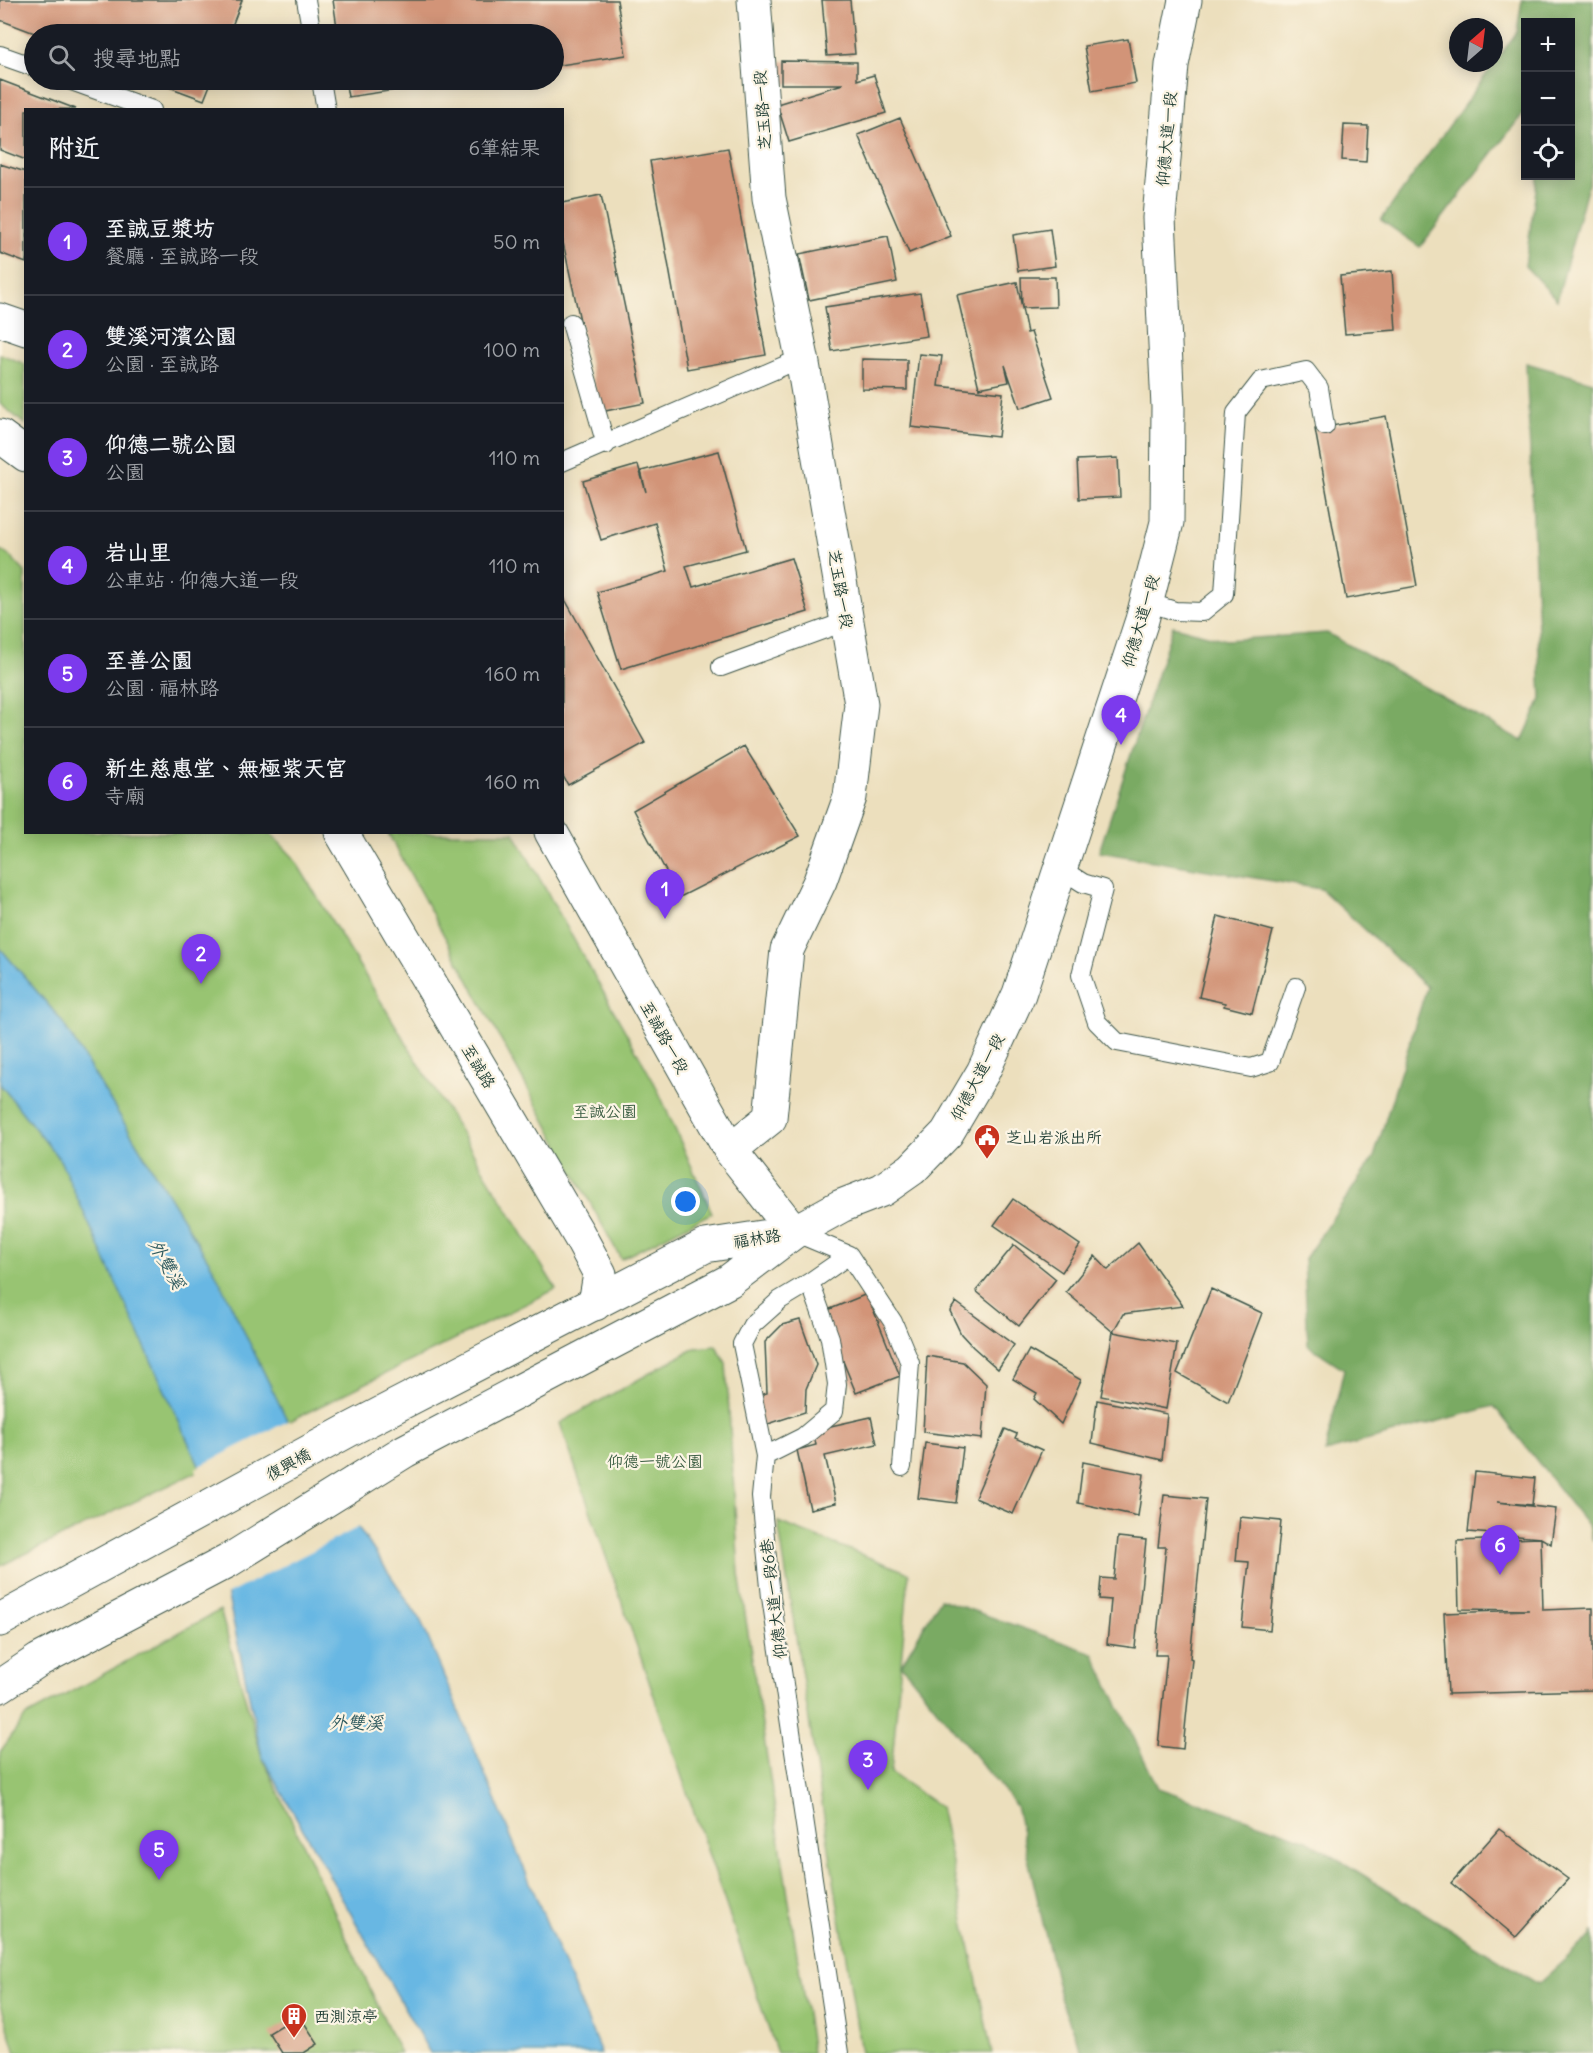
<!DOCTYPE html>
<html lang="zh-TW">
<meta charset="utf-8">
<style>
:root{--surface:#171b24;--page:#20242c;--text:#f1f3f6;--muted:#9ea1a6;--line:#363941;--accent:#7c3aed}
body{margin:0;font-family:Delius,"LXGW WenKai TC",sans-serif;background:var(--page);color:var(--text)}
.controls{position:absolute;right:18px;top:18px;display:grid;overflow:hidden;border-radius:0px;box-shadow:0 3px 15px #0003}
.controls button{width:54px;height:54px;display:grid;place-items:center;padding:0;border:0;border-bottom:2px solid var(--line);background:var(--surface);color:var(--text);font:30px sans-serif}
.compass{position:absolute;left:1449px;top:18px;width:54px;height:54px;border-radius:50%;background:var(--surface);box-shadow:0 3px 15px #0003;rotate:28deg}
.you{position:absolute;left:686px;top:1202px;width:21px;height:21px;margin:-15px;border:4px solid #fff;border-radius:50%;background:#1a73e8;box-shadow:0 0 0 9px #1a73e833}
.badge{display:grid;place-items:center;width:39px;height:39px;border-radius:50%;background:var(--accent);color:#fff;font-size:20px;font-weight:700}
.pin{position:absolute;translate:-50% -50px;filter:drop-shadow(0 2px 3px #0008)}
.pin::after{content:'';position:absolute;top:32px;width:21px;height:18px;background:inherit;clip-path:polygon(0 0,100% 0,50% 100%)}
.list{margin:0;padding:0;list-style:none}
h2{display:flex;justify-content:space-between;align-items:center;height:78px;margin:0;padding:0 24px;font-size:26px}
h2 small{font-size:20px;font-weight:400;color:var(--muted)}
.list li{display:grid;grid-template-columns:39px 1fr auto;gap:18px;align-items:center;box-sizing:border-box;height:108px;padding:0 24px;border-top:2px solid var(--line)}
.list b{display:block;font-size:22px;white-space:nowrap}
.list p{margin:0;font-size:20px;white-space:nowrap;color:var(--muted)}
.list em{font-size:20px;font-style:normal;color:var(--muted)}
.icon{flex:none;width:33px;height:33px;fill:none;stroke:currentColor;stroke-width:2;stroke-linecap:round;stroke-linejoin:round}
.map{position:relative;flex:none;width:1593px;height:2053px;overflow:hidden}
.search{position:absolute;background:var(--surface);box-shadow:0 3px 15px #0003;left:24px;top:24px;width:540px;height:66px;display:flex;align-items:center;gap:15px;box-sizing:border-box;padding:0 21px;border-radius:33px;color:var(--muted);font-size:22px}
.panel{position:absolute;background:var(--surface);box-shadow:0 3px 15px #0003;left:24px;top:108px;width:540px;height:726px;border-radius:0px}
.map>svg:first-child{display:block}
.green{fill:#98c472;stroke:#5c8053;stroke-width:1.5}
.forest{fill:#7aaa64;stroke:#4c744c;stroke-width:1.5}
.water{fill:#68b7e3;stroke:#447a8c;stroke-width:1.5}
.pier{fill:#ecdfbd}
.building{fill:#d29478}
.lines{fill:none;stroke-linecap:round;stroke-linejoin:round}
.service-casing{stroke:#3e5549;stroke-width:20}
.minor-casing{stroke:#3e5549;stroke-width:35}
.primary-casing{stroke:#3e5549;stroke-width:35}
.service{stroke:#fff;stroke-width:18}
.minor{stroke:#fff;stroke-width:33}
.primary{stroke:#fff;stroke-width:33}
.labels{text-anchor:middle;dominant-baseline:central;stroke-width:4.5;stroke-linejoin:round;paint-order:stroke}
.street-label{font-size:16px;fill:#1f3d34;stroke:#fcf5e5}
.park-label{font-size:16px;fill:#3d5f44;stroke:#fcf5e5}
.poi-label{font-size:16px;fill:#1f3d34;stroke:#fcf5e5;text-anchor:start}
.water-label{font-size:18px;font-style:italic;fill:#315c60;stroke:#fcf5e5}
</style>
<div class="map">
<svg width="1593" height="2053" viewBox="0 0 1593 2053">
<rect width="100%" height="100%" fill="#fcf5e5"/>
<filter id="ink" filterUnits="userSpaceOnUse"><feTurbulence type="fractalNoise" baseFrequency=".0167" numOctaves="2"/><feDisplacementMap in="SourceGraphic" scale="12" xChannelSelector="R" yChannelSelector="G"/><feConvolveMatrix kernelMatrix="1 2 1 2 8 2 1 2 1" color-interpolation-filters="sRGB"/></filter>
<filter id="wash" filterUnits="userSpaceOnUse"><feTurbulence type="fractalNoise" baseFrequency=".008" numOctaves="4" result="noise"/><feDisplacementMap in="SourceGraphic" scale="24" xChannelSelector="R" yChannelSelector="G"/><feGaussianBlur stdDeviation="1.35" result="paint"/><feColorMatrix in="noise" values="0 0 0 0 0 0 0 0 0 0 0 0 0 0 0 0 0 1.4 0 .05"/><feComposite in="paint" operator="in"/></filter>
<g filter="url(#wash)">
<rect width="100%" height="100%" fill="#ecdfbd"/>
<path class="green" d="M 0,354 L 25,364 L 25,424 L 0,404 Z
M 0,550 L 12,558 L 25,572 L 26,832 L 270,833 L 293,857 L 556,1289 L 288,1422 L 213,1268 L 61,1020 L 0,948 Z
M 388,833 L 514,833 L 656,1086 L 712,1213 L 621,1259 Z
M 0,1084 L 60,1160 L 201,1470 L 0,1566 Z
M 716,1346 L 726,1363 L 739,1574 L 812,2053 L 777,2053 L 560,1423 L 695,1348 Z
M 778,1522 L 909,1573 L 891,1773 L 940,1807 L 992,2053 L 861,2053 Z
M 220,1610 L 262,1757 L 400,2053 L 16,2053 L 0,2002 L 0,1752 L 25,1717 Z"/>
<path class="forest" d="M 1522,0 L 1593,0 L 1593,166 L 1557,300 L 1525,266 L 1538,176 L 1570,176 L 1570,22 L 1526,22 L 1525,111 L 1420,247 L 1381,220 L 1517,32 Z
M 1526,363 L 1593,382 L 1593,1542 L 1588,1526 L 1494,1406 L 1325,1452 L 1344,1369 L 1308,1345 L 1304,1260 L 1374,1157 L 1427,987 L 1321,889 L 1099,852 L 1173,626 L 1226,640 L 1327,633 L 1522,741 L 1541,699 Z
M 940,1599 L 1093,1653 L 1158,1788 L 1307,1840 L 1538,1984 L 1591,1936 L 1593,1931 L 1593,2053 L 1082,2053 L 1061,2001 L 1016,1806 L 901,1665 Z"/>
<path class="water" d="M 0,948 L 61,1020 L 213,1268 L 288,1422 L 421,1621 L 601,2053 L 430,2053 L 262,1757 L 201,1470 L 60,1160 L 0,1084 Z"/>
<path class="pier" d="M 290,1420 L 361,1526 L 224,1596 L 196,1468 Z"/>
<g id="blocks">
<path class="building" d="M 0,0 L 242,0 L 229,34 L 37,34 L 0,20 Z
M 333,0 L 617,0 L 626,55 L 554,66 L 554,34 L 338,34 Z
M 822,0 L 850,0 L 855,54 L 827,56 Z
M 1128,39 L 1136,83 L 1092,91 L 1084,46 Z
M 781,61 L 857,62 L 857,80 L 874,75 L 886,113 L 789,142 L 777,104 L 843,84 L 781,84 Z
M 0,80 L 76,109 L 26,110 L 26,160 L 0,150 Z
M 150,80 L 212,80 L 204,100 Z
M 345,80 L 456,80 L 456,81 L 348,97 Z
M 900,118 L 951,236 L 909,253 L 858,135 Z
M 1344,125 L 1368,126 L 1366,162 L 1342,160 Z
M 728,148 L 766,355 L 687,369 L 650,161 Z
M 0,164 L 26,172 L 26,263 L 0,253 Z
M 601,195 L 645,403 L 600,412 L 562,238 L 562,203 Z
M 1050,229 L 1055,266 L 1018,271 L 1013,235 Z
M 888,236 L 897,282 L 809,300 L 799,254 Z
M 1392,271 L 1396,330 L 1345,334 L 1340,276 Z
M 1021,277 L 1055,277 L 1056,307 L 1022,308 L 1027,333 L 1031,332 L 1053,397 L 1020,408 L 1005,365 L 1009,382 L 979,388 L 957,295 L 1017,282 L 1022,308 Z
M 920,293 L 927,336 L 832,351 L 825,307 Z
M 919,354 L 942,356 L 938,386 L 1003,393 L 998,437 L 911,427 Z
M 862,359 L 907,360 L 907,390 L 862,389 Z
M 1386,416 L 1417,586 L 1346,599 L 1315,429 Z
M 719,451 L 746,550 L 686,566 L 693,587 L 791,558 L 808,612 L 621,669 L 597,592 L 668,571 L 655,523 L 601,540 L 583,481 L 638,465 L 646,492 L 641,471 Z
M 1118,458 L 1120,497 L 1079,499 L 1077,460 Z
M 562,594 L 645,743 L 568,785 L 562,774 Z
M 744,746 L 800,836 L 680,897 L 633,810 Z
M 1218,916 L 1273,931 L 1252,1013 L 1224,1006 L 1225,1003 L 1199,997 Z
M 1013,1199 L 1080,1245 L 1062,1272 L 994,1225 Z
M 1138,1243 L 1183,1306 L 1123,1314 L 1113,1332 L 1177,1344 L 1166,1409 L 1101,1396 L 1113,1332 L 1066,1292 L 1095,1256 L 1108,1270 Z
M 1014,1245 L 1056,1279 L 1019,1326 L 976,1291 Z
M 1211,1289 L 1262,1313 L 1228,1402 L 1177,1373 Z
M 867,1294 L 900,1376 L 856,1393 L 823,1312 Z
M 956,1302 L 1014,1345 L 998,1369 L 973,1347 L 961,1334 L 950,1311 Z
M 800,1320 L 816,1365 L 806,1389 L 805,1412 L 762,1426 L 756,1396 L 767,1393 L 765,1342 L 782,1325 Z
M 1029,1350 L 1081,1380 L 1061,1424 L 1034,1399 L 1037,1393 L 1013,1379 Z
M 927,1356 L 963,1362 L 986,1384 L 982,1439 L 923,1432 Z
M 1097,1400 L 1167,1414 L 1162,1460 L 1092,1443 Z
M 871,1417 L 877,1444 L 825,1456 L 836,1503 L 810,1509 L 797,1450 L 816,1445 L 813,1430 Z
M 1005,1429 L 1017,1434 L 1015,1438 L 1042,1450 L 1013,1514 L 975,1498 Z
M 925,1443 L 963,1448 L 956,1503 L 918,1498 Z
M 1083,1462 L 1144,1474 L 1138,1516 L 1078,1503 Z
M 1475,1472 L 1535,1478 L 1532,1505 L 1497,1502 L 1556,1509 L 1551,1544 L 1541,1538 L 1543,1610 L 1593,1608 L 1593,1690 L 1448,1694 L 1444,1613 L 1529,1610 L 1459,1609 L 1457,1541 L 1541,1538 L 1468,1532 Z
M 1164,1495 L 1206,1499 L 1190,1658 L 1192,1659 L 1183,1749 L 1158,1746 L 1167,1655 L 1155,1655 L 1166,1547 L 1158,1547 Z
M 1240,1517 L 1281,1521 L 1270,1630 L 1242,1627 L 1249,1562 L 1236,1561 Z
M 1118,1537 L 1146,1540 L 1135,1648 L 1107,1644 L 1111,1600 L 1099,1599 L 1101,1578 L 1114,1579 Z
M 1499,1829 L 1568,1879 L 1516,1937 L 1451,1883 Z
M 299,2015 L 318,2044 L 304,2053 L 282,2053 L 269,2033 Z"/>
</g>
</g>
<g filter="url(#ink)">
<use href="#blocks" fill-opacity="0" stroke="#3e5549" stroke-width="1.5"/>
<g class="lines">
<g class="service-casing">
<path id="service" d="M 306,0 L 312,34
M 0,55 L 34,67
M 69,80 L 152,110
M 321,80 L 326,110
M 571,323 L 606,445
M 562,462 L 802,358
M 1147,602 L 1175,611 L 1202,612 L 1224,594 L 1236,413 L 1261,381 L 1306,371 L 1319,388 L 1325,426
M 721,667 L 847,621
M 1061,869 L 1083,883 L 1103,889 L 1081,975 L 1097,1022 L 1117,1042 L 1251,1068 L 1270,1062 L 1296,987
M 794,1232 L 849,1255 L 810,1282 L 780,1300 L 752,1325 L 742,1344 L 765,1456 L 761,1497 L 771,1597 L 839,2053
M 849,1255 L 893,1322 L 910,1363 L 902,1467
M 765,1456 L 803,1437 L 834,1411 L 837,1384 L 830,1338 L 810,1282"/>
</g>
<g class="minor-casing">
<path id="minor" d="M 0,320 L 26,329
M 0,436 L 26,455
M 341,832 L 579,1235 L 600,1274 L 595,1304
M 551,832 L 730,1150 L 794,1232
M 730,1150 L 770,1118 L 787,950 L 820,881 L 850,797 L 861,704 L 802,358 L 769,198 L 754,0"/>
</g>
<g class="primary-casing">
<path id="primary" d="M 0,1620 L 351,1429 L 705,1246 L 789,1233
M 0,1686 L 39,1660 L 228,1561 L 405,1451 L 729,1281 L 794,1232 L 841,1206 L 882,1190 L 912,1169 L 947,1133 L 983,1072 L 1019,994 L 1142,620 L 1167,522 L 1168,407 L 1159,218 L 1172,65 L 1185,0"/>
</g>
<use href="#service" class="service"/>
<use href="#minor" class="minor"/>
<use href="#primary" class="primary"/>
</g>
</g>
<defs>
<g id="civic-pin" transform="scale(1.35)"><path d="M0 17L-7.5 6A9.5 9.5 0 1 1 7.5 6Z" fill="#c8321e" stroke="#fcf5e5"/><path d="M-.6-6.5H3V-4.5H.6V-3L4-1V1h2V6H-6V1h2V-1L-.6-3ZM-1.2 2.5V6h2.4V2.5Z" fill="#fff"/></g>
<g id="building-pin" transform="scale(1.35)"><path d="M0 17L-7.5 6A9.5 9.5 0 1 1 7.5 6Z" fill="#c8321e" stroke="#fcf5e5"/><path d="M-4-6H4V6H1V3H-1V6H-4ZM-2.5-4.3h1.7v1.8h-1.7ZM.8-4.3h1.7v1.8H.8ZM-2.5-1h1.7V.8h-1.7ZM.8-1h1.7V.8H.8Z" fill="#fff"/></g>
</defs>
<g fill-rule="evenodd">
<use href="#civic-pin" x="987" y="1137"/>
<use href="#building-pin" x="294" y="2016"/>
</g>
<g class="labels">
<g class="street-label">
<text transform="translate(762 110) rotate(-94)">芝玉路一段</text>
<text transform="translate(1166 139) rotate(-85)">仰德大道一段</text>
<text transform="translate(841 589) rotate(80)">芝玉路一段</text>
<text transform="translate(1140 621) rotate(-74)">仰德大道一段</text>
<text transform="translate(665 1037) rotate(61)">至誠路一段</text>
<text transform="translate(479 1066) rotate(59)">至誠路</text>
<text transform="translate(977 1077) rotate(-62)">仰德大道一段</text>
<text transform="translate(757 1238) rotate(-9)">福林路</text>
<text transform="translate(288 1464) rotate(-29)">復興橋</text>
<text transform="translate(773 1599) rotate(-97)">仰德大道一段6巷</text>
</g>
<g class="park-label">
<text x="605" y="1111">至誠公園</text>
<text x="655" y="1461">仰德一號公園</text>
</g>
<g class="poi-label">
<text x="1006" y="1137">芝山岩派出所</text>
<text x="314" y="2016">西測涼亭</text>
</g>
<g class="water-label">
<text transform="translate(167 1264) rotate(61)">外雙溪</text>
<text x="356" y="1722">外雙溪</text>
</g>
</g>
</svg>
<div class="controls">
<button>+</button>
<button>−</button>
<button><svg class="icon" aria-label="locate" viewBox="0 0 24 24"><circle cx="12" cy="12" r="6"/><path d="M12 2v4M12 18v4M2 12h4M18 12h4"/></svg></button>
</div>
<svg class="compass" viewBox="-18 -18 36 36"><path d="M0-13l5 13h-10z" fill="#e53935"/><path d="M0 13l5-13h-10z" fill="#9ea1a6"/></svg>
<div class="you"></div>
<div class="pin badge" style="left:665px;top:919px">1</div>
<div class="pin badge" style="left:201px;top:984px">2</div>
<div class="pin badge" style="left:868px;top:1790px">3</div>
<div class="pin badge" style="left:1121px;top:745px">4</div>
<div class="pin badge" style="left:159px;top:1880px">5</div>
<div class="pin badge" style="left:1500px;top:1575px">6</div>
<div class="search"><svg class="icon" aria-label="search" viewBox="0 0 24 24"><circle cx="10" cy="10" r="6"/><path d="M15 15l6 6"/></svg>搜尋地點</div>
<section class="panel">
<h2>附近<small>6筆結果</small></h2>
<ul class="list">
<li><span class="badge">1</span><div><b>至誠豆漿坊</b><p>餐廳 · 至誠路一段</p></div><em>50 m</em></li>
<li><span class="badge">2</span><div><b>雙溪河濱公園</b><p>公園 · 至誠路</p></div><em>100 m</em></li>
<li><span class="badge">3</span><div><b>仰德二號公園</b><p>公園</p></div><em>110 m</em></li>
<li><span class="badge">4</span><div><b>岩山里</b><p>公車站 · 仰德大道一段</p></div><em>110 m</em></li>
<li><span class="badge">5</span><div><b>至善公園</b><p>公園 · 福林路</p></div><em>160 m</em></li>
<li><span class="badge">6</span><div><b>新生慈惠堂、無極紫天宮</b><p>寺廟</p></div><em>160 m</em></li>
</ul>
</section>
</div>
